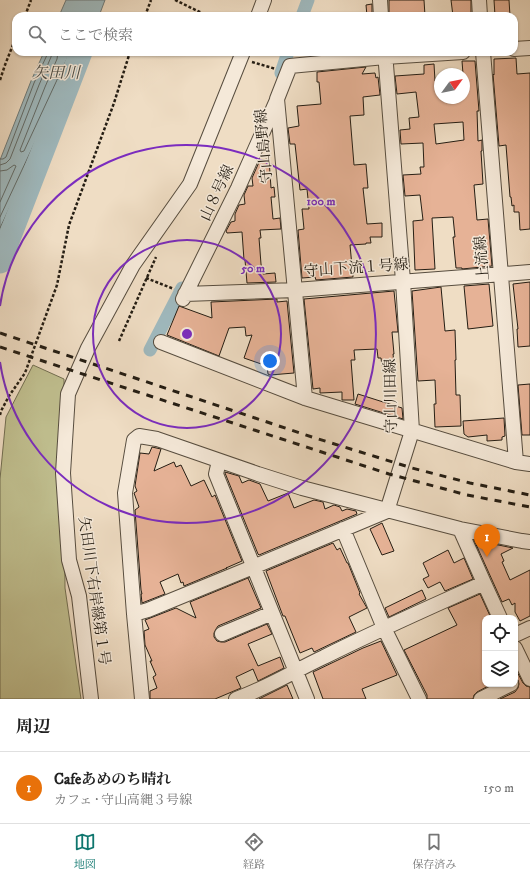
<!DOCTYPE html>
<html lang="ja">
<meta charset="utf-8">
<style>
:root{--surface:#fff;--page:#f2f2f2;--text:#222;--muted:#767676;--line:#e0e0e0;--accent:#0f766e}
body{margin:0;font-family:"IM FELL DW Pica","Noto Serif JP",serif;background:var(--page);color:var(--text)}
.controls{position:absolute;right:12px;bottom:12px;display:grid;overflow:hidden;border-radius:8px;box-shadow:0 1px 3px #0004}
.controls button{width:36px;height:36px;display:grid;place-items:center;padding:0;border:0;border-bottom:1px solid var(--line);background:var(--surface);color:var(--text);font:20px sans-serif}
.compass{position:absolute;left:434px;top:68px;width:36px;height:36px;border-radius:50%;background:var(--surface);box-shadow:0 1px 3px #0004;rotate:57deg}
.you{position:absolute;left:270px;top:361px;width:14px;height:14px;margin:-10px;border:3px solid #fff;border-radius:50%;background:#1a73e8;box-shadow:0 0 0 6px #1a73e833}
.badge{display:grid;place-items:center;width:26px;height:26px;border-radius:50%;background:var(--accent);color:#fff;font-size:13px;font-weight:700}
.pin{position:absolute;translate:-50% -33px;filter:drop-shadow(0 1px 2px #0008)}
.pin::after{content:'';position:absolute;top:21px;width:14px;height:12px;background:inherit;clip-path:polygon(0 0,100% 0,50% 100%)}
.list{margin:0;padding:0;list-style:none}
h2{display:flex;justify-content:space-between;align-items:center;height:52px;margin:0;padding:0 16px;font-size:17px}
h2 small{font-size:13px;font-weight:400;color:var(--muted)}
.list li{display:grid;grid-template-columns:26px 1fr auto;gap:12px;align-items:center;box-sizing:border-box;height:72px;padding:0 16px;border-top:1px solid var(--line)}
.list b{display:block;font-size:15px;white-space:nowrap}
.list p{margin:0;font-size:13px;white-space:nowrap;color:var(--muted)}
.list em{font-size:13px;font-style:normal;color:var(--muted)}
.icon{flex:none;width:22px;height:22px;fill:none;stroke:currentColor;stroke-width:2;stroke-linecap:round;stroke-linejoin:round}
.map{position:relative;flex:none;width:530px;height:699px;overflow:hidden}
.search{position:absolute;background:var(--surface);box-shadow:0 1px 3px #0004;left:12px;right:12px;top:12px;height:44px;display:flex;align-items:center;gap:10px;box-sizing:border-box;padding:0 14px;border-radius:12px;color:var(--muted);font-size:15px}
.sheet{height:124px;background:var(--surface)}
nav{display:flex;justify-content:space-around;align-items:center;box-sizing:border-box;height:56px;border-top:1px solid var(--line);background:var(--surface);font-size:11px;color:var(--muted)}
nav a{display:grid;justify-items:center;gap:2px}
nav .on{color:var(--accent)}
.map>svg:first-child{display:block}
.green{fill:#c0bf8f;stroke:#726e51}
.water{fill:#9fb9be;stroke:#6e7b7a}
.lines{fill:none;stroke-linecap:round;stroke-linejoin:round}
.shore{stroke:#626b68;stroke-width:1}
.canal{stroke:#9fb9be;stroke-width:13}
.river{stroke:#9fb9be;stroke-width:23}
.building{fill:#e6b296;stroke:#241d13;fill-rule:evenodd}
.minor-casing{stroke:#574d3f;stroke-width:16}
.path{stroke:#241d13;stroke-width:2.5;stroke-dasharray:3 2;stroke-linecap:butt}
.minor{stroke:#f5e9d9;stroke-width:14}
.rail{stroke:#241d13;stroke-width:3;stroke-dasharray:7 7;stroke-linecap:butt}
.ring{fill:none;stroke:#7b2cbf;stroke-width:2}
.labels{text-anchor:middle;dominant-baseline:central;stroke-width:3;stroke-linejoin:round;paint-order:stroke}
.street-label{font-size:15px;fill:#241d13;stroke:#f5e9d9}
.water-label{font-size:16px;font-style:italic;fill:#494c46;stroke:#f5e9d9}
.centre{fill:#7b2cbf;stroke:#f5e9d9;stroke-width:2}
.ring-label{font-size:12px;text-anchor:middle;font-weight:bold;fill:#7b2cbf;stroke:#f5e9d9;stroke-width:3;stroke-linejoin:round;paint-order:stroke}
</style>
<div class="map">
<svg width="530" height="699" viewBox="0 0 530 699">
<rect width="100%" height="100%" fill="#efddc4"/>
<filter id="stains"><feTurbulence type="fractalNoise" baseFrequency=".005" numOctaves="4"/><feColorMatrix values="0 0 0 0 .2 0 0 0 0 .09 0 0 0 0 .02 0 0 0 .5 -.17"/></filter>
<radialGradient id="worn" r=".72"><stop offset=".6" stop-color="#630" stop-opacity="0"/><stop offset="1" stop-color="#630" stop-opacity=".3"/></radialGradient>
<path class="green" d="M 33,365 L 64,379 L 65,588 L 81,699 L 0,699 L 0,479 L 6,417 Z"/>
<path class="water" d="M 66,0 L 105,0 L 99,16 L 59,16 Z
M 44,52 L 87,52 L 0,238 L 0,160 L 31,81 Z"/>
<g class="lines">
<path class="shore" d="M 58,52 L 57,59 L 45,87 L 20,150 L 21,152 L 24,151 L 70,52
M 0,159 L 3,159 L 6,157 L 34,83 L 47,55 L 47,52
M 0,165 L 6,163 L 10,159 L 39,85 L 51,57 L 52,52
M 0,171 L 7,170 L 14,165 L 16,166 L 0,202
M 0,217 L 77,52
M 0,228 L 83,52"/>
<path class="canal" d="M 302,16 L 308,0
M 281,73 L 288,52
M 150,350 L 182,288"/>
<path class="river" d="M 0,262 L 81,52"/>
</g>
<path class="building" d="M 389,0 L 424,0 L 425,16 L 389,16 Z
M 451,0 L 471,0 L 471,16 L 453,16 Z
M 494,0 L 509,0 L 510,16 L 495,16 Z
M 372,4 L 372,16 L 367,16 L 366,5 Z
M 316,52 L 348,52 L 316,55 Z
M 516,58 L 517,74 L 530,73 L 530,229 L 520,230 L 519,212 L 514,212 L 514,205 L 512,206 L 511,197 L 510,197 L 506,145 L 499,146 L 493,74 L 494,75 L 494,59 Z
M 462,61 L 475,61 L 479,111 L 477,111 L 478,141 L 482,140 L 482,151 L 481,151 L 483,184 L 474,185 L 477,220 L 488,219 L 492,266 L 462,269 L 462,268 L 456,268 L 453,237 L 455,237 L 453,217 L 432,218 L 435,269 L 415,270 L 413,221 L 423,220 L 420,195 L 405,196 L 403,175 L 421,174 L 420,167 L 424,167 L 423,143 L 401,144 L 400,130 L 410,129 L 409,118 L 419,117 L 416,92 L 397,94 L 395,76 L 424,74 L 424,65 L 434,64 L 435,81 L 440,80 L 440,98 L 464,98 L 464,74 L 463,74 ZM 463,122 L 464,140 L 436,144 L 434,124 Z
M 366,67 L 362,74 L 375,73 L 376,78 L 378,77 L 380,95 L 363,97 L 364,115 L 350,116 L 354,165 L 366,164 L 368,188 L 363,188 L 367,224 L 382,223 L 382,237 L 370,237 L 371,243 L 366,243 L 366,244 L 350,245 L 353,277 L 316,280 L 315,277 L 302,278 L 298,230 L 304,229 L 302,209 L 309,209 L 307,189 L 300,190 L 295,144 L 290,144 L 288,128 L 299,126 L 297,106 L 321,104 L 319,82 L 317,82 L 317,72 Z
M 269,159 L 271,188 L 274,187 L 275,197 L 271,197 L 273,219 L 280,218 L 281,229 L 260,230 L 261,238 L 259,238 L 261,264 L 263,274 L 275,273 L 276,282 L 247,283 L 245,260 L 244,260 L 242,232 L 227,233 L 226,231 L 231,222 L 235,221 L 235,214 L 239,205 L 245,204 L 244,195 L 248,186 L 253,186 L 252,178 L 260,160 Z
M 530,282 L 530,346 L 518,347 L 517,329 L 518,329 L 513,284 Z
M 489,284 L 493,326 L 468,329 L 464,286 Z
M 441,287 L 445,331 L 455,330 L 456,360 L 455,360 L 456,395 L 460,395 L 461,426 L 435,427 L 434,404 L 436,404 L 435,380 L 418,381 L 412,291 Z
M 394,291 L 398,332 L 392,332 L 394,354 L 393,354 L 394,364 L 382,366 L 381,358 L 378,358 L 377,349 L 354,350 L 355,360 L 351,360 L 354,400 L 342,400 L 342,392 L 320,393 L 320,388 L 313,389 L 304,299 Z
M 277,299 L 277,302 L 287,301 L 294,373 L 270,375 L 268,374 L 267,366 L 244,358 L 252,335 L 246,336 L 245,327 L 229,328 L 219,356 L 167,335 L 179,306 L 212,318 L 211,302 Z
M 530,384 L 530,435 L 522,435 L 518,385 Z
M 358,394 L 402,408 L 403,419 L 355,404 Z
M 504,418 L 505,436 L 502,437 L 502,440 L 487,441 L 487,435 L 468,437 L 464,434 L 463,421 Z
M 152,447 L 161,449 L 154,471 L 174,462 L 176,467 L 181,465 L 191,486 L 204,480 L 212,497 L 215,495 L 242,561 L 226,568 L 227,568 L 184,586 L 183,582 L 181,583 L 178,574 L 160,582 L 165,594 L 142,603 L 141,594 L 142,594 L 141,590 L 135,510 L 139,507 L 134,493 L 137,491 L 135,486 L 140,453 L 149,454 Z
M 225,472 L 239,476 L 242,483 L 249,480 L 260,484 L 268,501 L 288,493 L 294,508 L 314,500 L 323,502 L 325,509 L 334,505 L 340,507 L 342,511 L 347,509 L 356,511 L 357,514 L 259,555 L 258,554 L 225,473 Z
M 382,523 L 394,551 L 382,555 L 370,529 Z
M 474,540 L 513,548 L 501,554 L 504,561 L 502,562 L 510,580 L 530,570 L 530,616 L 520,621 L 515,612 L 515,603 L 512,605 L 509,599 L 502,602 Z
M 333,543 L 337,550 L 340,548 L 347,563 L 348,563 L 360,593 L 359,594 L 367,608 L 349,617 L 356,632 L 314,652 L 312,648 L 300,653 L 285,616 L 283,616 L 266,571 Z
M 448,550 L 454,563 L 464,558 L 473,579 L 445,591 L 440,582 L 428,588 L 423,579 L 429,576 L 423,563 Z
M 248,578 L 261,608 L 218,626 L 216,629 L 214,633 L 214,637 L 217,641 L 221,642 L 225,642 L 267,624 L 272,634 L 248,644 L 258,666 L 280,657 L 284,668 L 258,681 L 253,669 L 236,677 L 241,688 L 215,699 L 150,699 L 150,691 L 157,688 L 153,677 L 156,675 L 150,661 L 152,661 L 145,645 L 144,631 L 149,629 L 145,620 L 176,608 L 196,618 L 190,602 Z
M 422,590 L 426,599 L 389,617 L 385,608 Z
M 480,594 L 491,618 L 485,618 L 485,684 L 492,684 L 477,692 L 474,695 L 473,699 L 427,699 L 427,695 L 404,650 L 457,625 L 448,608 Z
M 381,641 L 397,675 L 362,689 L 366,699 L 323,699 L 313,672 L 363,648 Z
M 515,668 L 523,683 L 526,686 L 530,687 L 530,699 L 500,699 L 515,692 L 518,688 L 519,684 L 518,680 L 515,677 Z
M 287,685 L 293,699 L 259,699 Z"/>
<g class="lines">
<g class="minor-casing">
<path id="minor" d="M 380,0 L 381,16
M 479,0 L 480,16
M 258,16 L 264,0
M 514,49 L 530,48
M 483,52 L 516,462
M 185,294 L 295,290 L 530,272
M 183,299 L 238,188 L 277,100
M 161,342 L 305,398 L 516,462 L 530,464
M 305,398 L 277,99 L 290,66 L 385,57 L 463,52
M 219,461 L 216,474 L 307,699
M 343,529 L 384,628 L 419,699
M 460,529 L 484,583 L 500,618
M 134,614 L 148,610 L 253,567 L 387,511 L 412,431 L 403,281 L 385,52
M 222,634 L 272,613
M 515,635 L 530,628
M 515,648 L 530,679
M 91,699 L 79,596 L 69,560 L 63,473 L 68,394 L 88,348 L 133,265 L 190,184 L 243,52
M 142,699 L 134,614 L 125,493 L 134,440 L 139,436 L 157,439 L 258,474 L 302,488 L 460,529 L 522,541 L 530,542
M 236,699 C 267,688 294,671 324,657 C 376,631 430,607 484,583
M 481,699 L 511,684"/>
</g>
<path class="path" d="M 175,0 L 208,16
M 25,16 L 31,0
M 145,16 L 151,0
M 252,62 L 276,69
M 0,80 L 5,65 L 16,37
M 146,278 L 174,289
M 119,341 L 156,257
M 0,415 L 1,411 L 9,396 L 25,373 L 57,285 L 69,225 L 114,103 L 130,52"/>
<use href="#minor" class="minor"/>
<path class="rail" d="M 0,333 L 312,437 L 412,468 L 470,483 L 530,495
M 0,347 L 389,474 L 467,495 L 530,507"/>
</g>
<g class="ring">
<circle cx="187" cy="334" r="94"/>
<path d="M0 306A189 189 0 1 1 0 362"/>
</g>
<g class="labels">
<g class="street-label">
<text transform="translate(264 146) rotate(-95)">守山島野線</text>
<text transform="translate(217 193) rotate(-65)">山８号線</text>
<text transform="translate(482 258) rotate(-95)">上流線</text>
<text transform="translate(356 268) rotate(-4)">守山下流１号線</text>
<text transform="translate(391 396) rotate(-91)">守山川田線</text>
<text transform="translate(94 591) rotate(82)">矢田川下右岸線第１号</text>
</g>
<g class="water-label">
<text x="56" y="73">矢田川</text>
</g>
</g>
<circle cx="187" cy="334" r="6" class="centre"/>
<g class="ring-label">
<text x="321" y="205">100 m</text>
<text x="253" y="272">50 m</text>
</g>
<rect width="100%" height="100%" filter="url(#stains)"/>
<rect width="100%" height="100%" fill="url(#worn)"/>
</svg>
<div class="controls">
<button><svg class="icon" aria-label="locate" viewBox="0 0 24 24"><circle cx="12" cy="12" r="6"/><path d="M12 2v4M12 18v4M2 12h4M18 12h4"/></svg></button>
<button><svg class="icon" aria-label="layers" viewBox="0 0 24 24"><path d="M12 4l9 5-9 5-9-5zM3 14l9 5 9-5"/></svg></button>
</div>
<svg class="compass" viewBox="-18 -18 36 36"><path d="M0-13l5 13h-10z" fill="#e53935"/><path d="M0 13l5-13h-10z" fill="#767676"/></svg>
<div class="you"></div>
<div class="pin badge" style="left:487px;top:557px;background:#e8710a">1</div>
<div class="search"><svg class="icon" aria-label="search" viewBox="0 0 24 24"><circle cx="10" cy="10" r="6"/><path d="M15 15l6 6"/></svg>ここで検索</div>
</div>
<section class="sheet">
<h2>周辺<small></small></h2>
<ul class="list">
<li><span class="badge" style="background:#e8710a">1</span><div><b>Cafeあめのち晴れ</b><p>カフェ · 守山高縄３号線</p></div><em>150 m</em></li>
</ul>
</section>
<nav>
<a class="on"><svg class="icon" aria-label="map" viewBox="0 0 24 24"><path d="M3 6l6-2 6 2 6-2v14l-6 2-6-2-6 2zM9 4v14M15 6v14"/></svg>地図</a>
<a><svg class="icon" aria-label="directions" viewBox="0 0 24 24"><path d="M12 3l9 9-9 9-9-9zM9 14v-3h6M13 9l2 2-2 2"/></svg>経路</a>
<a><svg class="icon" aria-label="saved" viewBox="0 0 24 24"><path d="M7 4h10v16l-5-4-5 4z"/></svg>保存済み</a>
</nav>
